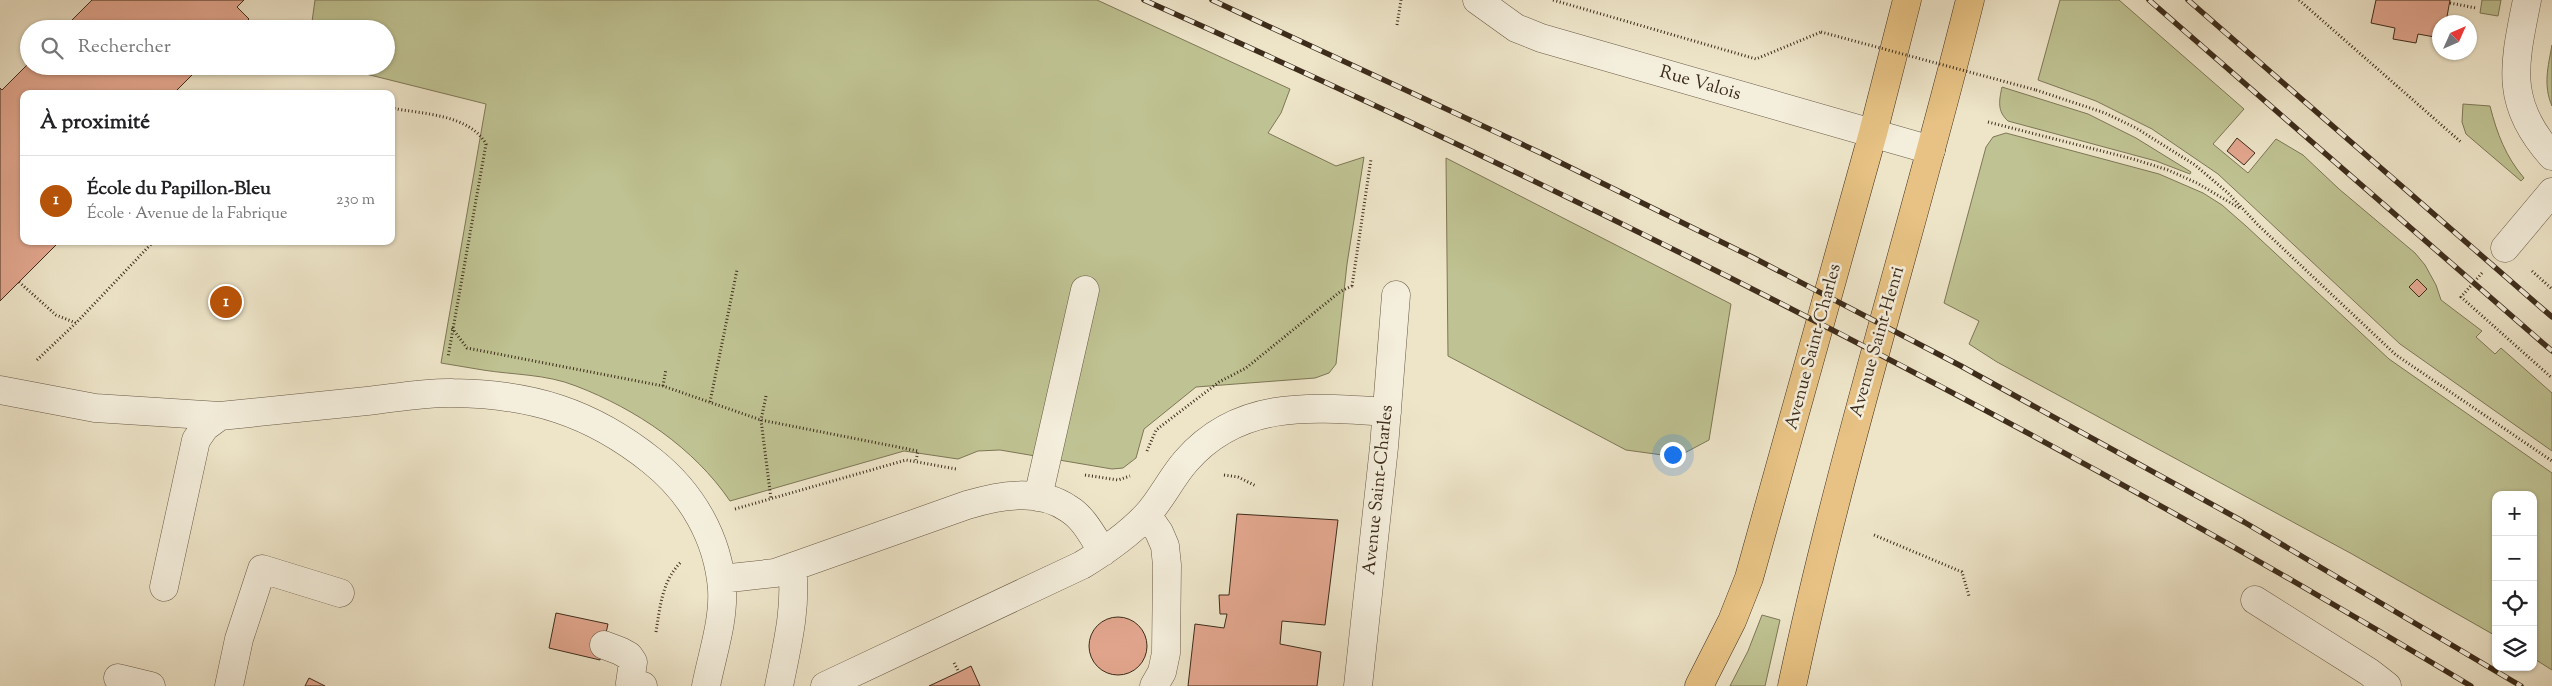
<!DOCTYPE html>
<html lang="fr">
<meta charset="utf-8">
<style>
:root{--surface:#fff;--page:#f6f6f6;--text:#202124;--muted:#757577;--line:#e0e0e0;--accent:#b45309}
body{margin:0;font-family:"Sorts Mill Goudy",serif;background:var(--page);color:var(--text)}
.controls{position:absolute;right:15px;bottom:15px;display:grid;overflow:hidden;border-radius:10px;box-shadow:0 1px 4px #0004}
.controls button{width:45px;height:45px;display:grid;place-items:center;padding:0;border:0;border-bottom:1px solid var(--line);background:var(--surface);color:var(--text);font:25px sans-serif}
.compass{position:absolute;left:2432px;top:15px;width:45px;height:45px;border-radius:50%;background:var(--surface);box-shadow:0 1px 4px #0004;rotate:45deg}
.you{position:absolute;left:1672px;top:454px;width:18px;height:18px;margin:-12px;border:4px solid #fff;border-radius:50%;background:#1a73e8;box-shadow:0 0 0 8px #1a73e833}
.badge{display:grid;place-items:center;width:32px;height:32px;border-radius:50%;background:var(--accent);color:#fff;font-size:16px;font-weight:700}
.pin{position:absolute;translate:-50% -50%;border:2px solid #fff;box-shadow:0 1px 5px #0006}
.list{margin:0;padding:0;list-style:none}
h2{display:flex;justify-content:space-between;align-items:center;height:65px;margin:0;padding:0 20px;font-size:21px}
h2 small{font-size:16px;font-weight:400;color:var(--muted)}
.list li{display:grid;grid-template-columns:32px 1fr auto;gap:15px;align-items:center;box-sizing:border-box;height:90px;padding:0 20px;border-top:1px solid var(--line)}
.list b{display:block;font-size:19px;white-space:nowrap}
.list p{margin:0;font-size:16px;white-space:nowrap;color:var(--muted)}
.list em{font-size:16px;font-style:normal;color:var(--muted)}
.icon{flex:none;width:28px;height:28px;fill:none;stroke:currentColor;stroke-width:2;stroke-linecap:round;stroke-linejoin:round}
.map{position:relative;flex:none;width:2552px;height:686px;overflow:hidden}
.search{position:absolute;background:var(--surface);box-shadow:0 1px 4px #0004;left:20px;top:20px;width:375px;height:55px;display:flex;align-items:center;gap:12px;box-sizing:border-box;padding:0 18px;border-radius:28px;color:var(--muted);font-size:19px}
.panel{position:absolute;background:var(--surface);box-shadow:0 1px 4px #0004;left:20px;top:90px;width:375px;height:155px;border-radius:10px}
.map>svg:first-child{display:block}
.green{fill:#bfc292;stroke:#7e7756}
.building{fill:#e3a78f;stroke:#3d2c1b}
.lines{fill:none;stroke-linecap:round;stroke-linejoin:round}
.minor-casing{stroke:#695a46;stroke-width:29}
.major-casing{stroke:#3d2c1b;stroke-width:29}
.path{stroke:#3d2c1b;stroke-width:3;stroke-dasharray:1 2.5;stroke-linecap:butt}
.minor{stroke:#f4eedc;stroke-width:28}
.major{stroke:#e7c284;stroke-width:28}
.rail-casing{stroke:#3d2c1b;stroke-width:5.5}
.rail{stroke:#f4eedc;stroke-width:4;stroke-dasharray:11;stroke-linecap:butt}
.path-bridge{stroke:#3d2c1b;stroke-width:3;stroke-dasharray:1 2.5;stroke-linecap:butt}
.labels{text-anchor:middle;dominant-baseline:central;stroke-width:5;stroke-linejoin:round;paint-order:stroke}
.street-label{font-size:18px;fill:#3d2c1b;stroke:#f4eedc}
</style>
<div class="map">
<svg width="2552" height="686" viewBox="0 0 2552 686">
<rect width="100%" height="100%" fill="#eee5c9"/>
<filter id="stains"><feTurbulence type="fractalNoise" baseFrequency=".004" numOctaves="4"/><feColorMatrix values="0 0 0 0 .2 0 0 0 0 .09 0 0 0 0 .02 0 0 0 .5 -.17"/></filter>
<radialGradient id="worn" r=".72"><stop offset=".6" stop-color="#630" stop-opacity="0"/><stop offset="1" stop-color="#630" stop-opacity=".3"/></radialGradient>
<path class="green" d="M 315,0 L 1097,0 L 1290,89 L 1281,113 L 1268,133 L 1336,166 L 1364,157 L 1347,264 L 1336,364 L 1329,373 L 1315,378 L 1196,387 L 1144,429 L 1136,458 L 1123,468 L 1112,469 L 1000,450 L 978,451 L 958,459 L 904,451 L 730,501 C 694,448 636,409 576,386 C 546,374 514,375 483,370 C 469,368 455,365 441,363 L 486,104 L 334,66 L 386,66 L 386,29 L 311,29 Z
M 2060,0 L 2119,0 L 2244,109 L 2213,144 L 2248,173 L 2276,139 L 2303,155 L 2339,189 L 2415,253 L 2425,265 L 2436,285 L 2441,300 L 2482,331 L 2476,337 L 2495,354 L 2501,348 L 2552,393 L 2552,451 L 2400,344 L 2218,174 L 2152,129 L 2096,101 L 2038,80 Z
M 2482,0 L 2501,0 L 2498,16 L 2480,13 Z
M 2552,45 L 2552,106 C 2543,85 2548,67 2552,45 Z
M 2002,87 L 2088,114 L 2136,138 L 2191,172 L 2190,174 L 2156,161 L 2008,121 C 1997,111 1999,101 2002,87 Z
M 2463,104 L 2490,106 C 2497,134 2506,157 2524,178 L 2521,181 L 2466,134 L 2462,122 Z
M 2006,133 L 2159,174 L 2203,193 L 2222,205 L 2246,226 L 2389,359 L 2552,473 L 2552,670 L 2533,658 L 2533,495 L 2496,495 L 2496,636 L 2352,554 L 1997,362 L 1969,344 L 1979,321 L 1944,303 L 1986,147 L 1993,137 Z
M 1446,158 L 1731,304 L 1709,440 L 1677,457 L 1626,450 L 1448,356 Z
M 1762,615 L 1780,620 L 1765,686 L 1730,686 L 1748,651 Z"/>
<path class="building" d="M 92,0 L 244,0 L 237,7 L 249,19 L 239,29 L 63,29 Z
M 2376,0 L 2450,0 L 2446,22 L 2440,22 L 2440,38 L 2418,34 L 2416,43 L 2393,39 L 2395,28 L 2371,23 Z
M 29,63 L 29,66 L 201,66 L 173,94 L 24,94 L 24,241 L 60,241 L 0,301 L 0,88 L 2,90 Z
M 2237,138 L 2255,153 L 2244,165 L 2227,151 Z
M 2417,279 L 2427,289 L 2419,297 L 2409,287 Z
M 1237,514 L 1338,520 L 1325,625 L 1282,621 L 1280,644 L 1321,652 L 1317,686 L 1188,686 L 1195,624 L 1224,628 L 1227,614 L 1220,614 L 1219,595 L 1229,595 Z
M 556,613 L 608,624 L 600,660 L 549,648 Z
M1089 646a29 29 0 1 1 58 0a29 29 0 1 1-58 0Z
M 971,666 L 980,686 L 929,686 L 959,672 Z
M 309,678 L 325,686 L 305,686 Z"/>
<g class="lines">
<g class="minor-casing">
<path id="minor" d="M 1477,0 L 1516,28 L 1541,38 L 1931,150
M 2527,0 C 2514,65 2504,103 2552,156
M 2505,248 L 2552,192
M 0,390 L 95,408 L 220,416
M 1038,497 L 1085,290
M 1147,515 L 1159,532 L 1165,546 L 1167,565 L 1166,653 L 1162,672 L 1154,686
M 721,579 L 775,573 L 967,505 C 1000,495 1038,488 1069,509 C 1084,518 1093,537 1103,552
M 164,587 L 196,440 L 205,427 L 220,416 C 269,411 318,406 367,401 C 395,398 425,392 453,393 C 531,394 591,412 652,461 C 692,493 718,538 722,589 C 724,621 712,655 706,686
M 2255,600 L 2369,672 L 2387,686
M 604,645 L 620,651 L 629,656 L 633,662 L 630,683 L 643,686
M 118,678 L 151,686
M 229,686 L 239,639 L 262,569 L 340,593
M 779,686 C 787,646 797,607 792,567
M 825,686 L 1082,565 C 1105,551 1127,536 1146,516 C 1161,500 1171,478 1186,461 C 1240,399 1313,407 1387,412
M 1358,686 L 1384,447 L 1396,295"/>
</g>
<g class="major-casing">
<path id="major" d="M 1699,686 L 1732,621 L 1749,578 L 1873,133 L 1907,0
M 1792,686 C 1841,455 1913,229 1970,0"/>
</g>
<path class="path" d="M 1553,0 L 1756,59 L 1821,32
M 2299,0 L 2462,143
M 2450,3 L 2476,8
M 1397,25 L 1401,0
M 2036,90 L 2105,113 L 2136,128 L 2195,165 L 2228,193 L 2258,225 L 2396,355 L 2552,461
M 391,108 C 422,114 469,114 486,144 L 448,357
M 1988,122 L 2133,159 L 2168,170 L 2197,183 L 2241,209
M 2532,271 L 2552,289
M 2482,273 L 2461,297 L 2552,378
M 19,282 L 56,315 L 76,323 L 154,241
M 1352,286 L 1371,159
M 452,328 L 467,348 L 663,386 L 761,420 L 918,451 L 916,460
M 37,360 L 76,323
M 663,386 L 666,369
M 766,396 L 761,420 L 771,499
M 710,402 L 737,270
M 1147,451 L 1156,430 L 1219,382 L 1246,368 L 1341,291 L 1352,286
M 1085,475 L 1118,480 L 1130,476
M 1224,475 L 1238,477 L 1256,486
M 735,509 L 906,460 L 956,469
M 1874,535 L 1962,572 L 1969,596
M 656,632 C 660,607 662,581 681,562
M 954,663 L 959,672"/>
<use href="#minor" class="minor"/>
<use href="#major" class="major"/>
<g class="rail-casing">
<path id="rail" d="M 1144,0 C 1599,203 2044,428 2471,686
M 1212,0 L 1543,154 L 1754,258 L 1961,366 L 2244,522 L 2521,686
M 2149,0 L 2552,351
M 2188,0 L 2552,317"/>
</g>
<use href="#rail" class="rail"/>
<path class="path-bridge" d="M 1821,32 L 2036,90"/>
</g>
<g class="labels">
<g class="street-label">
<text transform="translate(1700 84) rotate(16)">Rue Valois</text>
<text transform="translate(1878 342) rotate(-74)">Avenue Saint-Henri</text>
<text transform="translate(1814 347) rotate(-75)">Avenue Saint-Charles</text>
<text transform="translate(1379 490) rotate(-84)">Avenue Saint-Charles</text>
</g>
</g>
<rect width="100%" height="100%" filter="url(#stains)"/>
<rect width="100%" height="100%" fill="url(#worn)"/>
</svg>
<div class="controls">
<button>+</button>
<button>−</button>
<button><svg class="icon" aria-label="locate" viewBox="0 0 24 24"><circle cx="12" cy="12" r="6"/><path d="M12 2v4M12 18v4M2 12h4M18 12h4"/></svg></button>
<button><svg class="icon" aria-label="layers" viewBox="0 0 24 24"><path d="M12 4l9 5-9 5-9-5zM3 14l9 5 9-5"/></svg></button>
</div>
<svg class="compass" viewBox="-18 -18 36 36"><path d="M0-13l5 13h-10z" fill="#e53935"/><path d="M0 13l5-13h-10z" fill="#757577"/></svg>
<div class="you"></div>
<div class="pin badge" style="left:226px;top:302px">1</div>
<div class="search"><svg class="icon" aria-label="search" viewBox="0 0 24 24"><circle cx="10" cy="10" r="6"/><path d="M15 15l6 6"/></svg>Rechercher</div>
<section class="panel">
<h2>À proximité<small></small></h2>
<ul class="list">
<li><span class="badge">1</span><div><b>École du Papillon-Bleu</b><p>École · Avenue de la Fabrique</p></div><em>230 m</em></li>
</ul>
</section>
</div>
